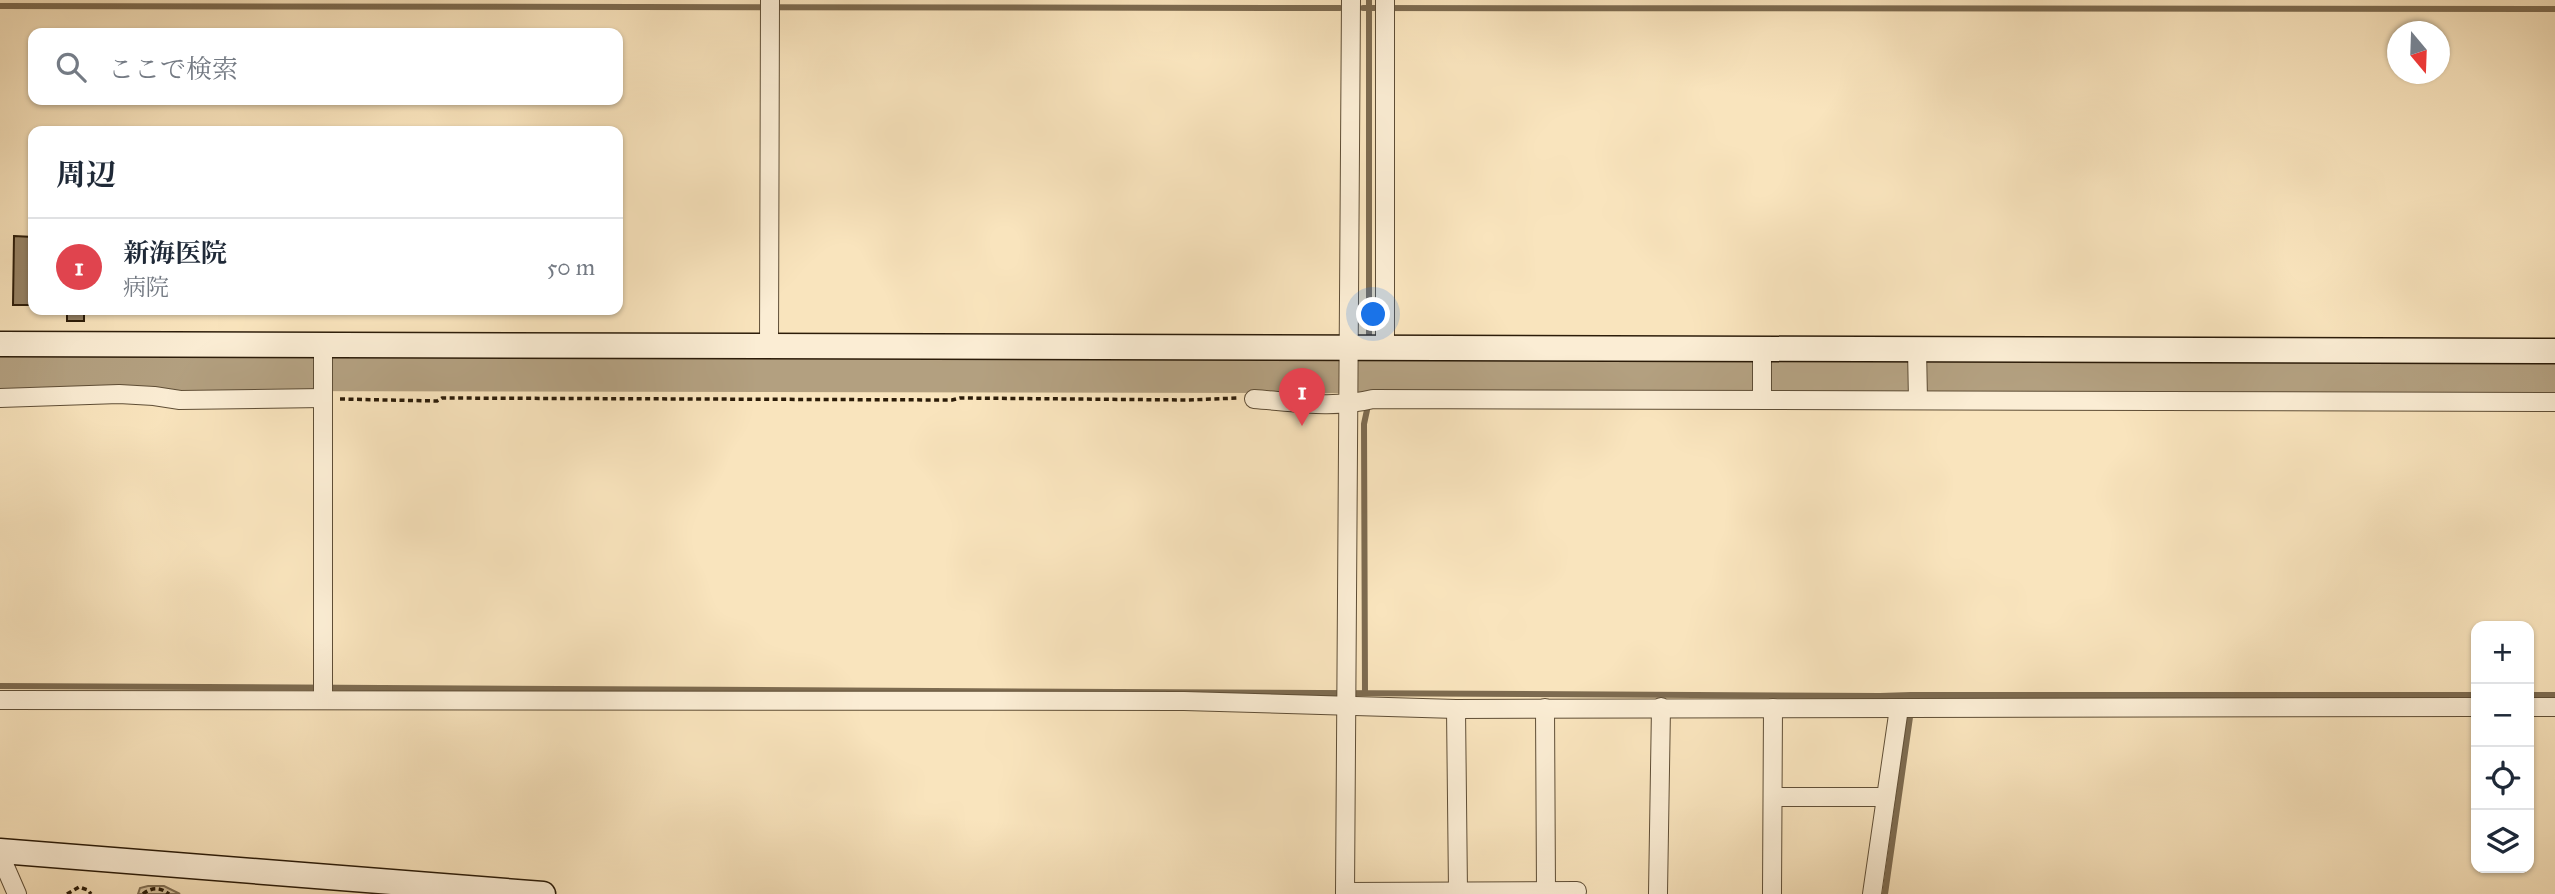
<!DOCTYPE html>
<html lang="ja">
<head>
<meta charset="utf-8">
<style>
	:root { --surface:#fff; --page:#f6f6f7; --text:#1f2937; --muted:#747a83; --line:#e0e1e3; --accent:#2563eb }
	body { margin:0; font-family:"IM FELL Great Primer","Noto Serif JP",serif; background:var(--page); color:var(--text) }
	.controls { position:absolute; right:21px; bottom:21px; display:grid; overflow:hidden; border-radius:14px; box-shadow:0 2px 5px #0004 }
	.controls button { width:63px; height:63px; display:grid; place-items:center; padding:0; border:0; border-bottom:2px solid var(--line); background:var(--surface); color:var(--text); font:35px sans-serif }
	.compass { position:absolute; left:2387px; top:21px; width:63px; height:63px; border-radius:50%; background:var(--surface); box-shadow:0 2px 5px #0004; rotate:161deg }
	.you { position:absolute; left:1374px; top:315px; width:24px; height:24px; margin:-18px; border:5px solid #fff; border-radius:50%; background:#1a73e8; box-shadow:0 0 0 10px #1a73e833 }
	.badge { display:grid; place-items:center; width:46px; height:46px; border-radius:50%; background:var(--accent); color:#fff; font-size:23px; font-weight:700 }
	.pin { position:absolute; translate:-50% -58px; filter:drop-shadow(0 2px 4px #0008) }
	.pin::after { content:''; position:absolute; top:37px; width:24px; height:21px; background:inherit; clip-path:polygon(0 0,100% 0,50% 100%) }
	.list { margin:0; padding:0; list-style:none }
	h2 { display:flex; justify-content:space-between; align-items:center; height:91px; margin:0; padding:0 28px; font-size:30px }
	h2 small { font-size:23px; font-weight:400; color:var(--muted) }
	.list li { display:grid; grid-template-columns:46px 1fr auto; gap:21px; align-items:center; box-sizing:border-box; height:98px; padding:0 28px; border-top:2px solid var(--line) }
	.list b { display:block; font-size:26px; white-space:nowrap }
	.list p { margin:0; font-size:23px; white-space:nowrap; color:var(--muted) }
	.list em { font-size:23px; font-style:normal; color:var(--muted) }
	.icon { flex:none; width:38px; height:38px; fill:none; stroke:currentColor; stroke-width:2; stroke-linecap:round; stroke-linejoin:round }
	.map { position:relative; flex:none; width:2555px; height:894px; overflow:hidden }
	.search { position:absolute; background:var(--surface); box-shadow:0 2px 5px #0004; left:28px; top:28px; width:595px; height:77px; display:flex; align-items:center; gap:18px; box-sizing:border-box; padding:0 24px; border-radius:14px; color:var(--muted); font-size:26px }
	.panel { position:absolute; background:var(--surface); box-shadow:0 2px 5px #0004; left:28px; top:126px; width:595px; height:189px; border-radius:14px }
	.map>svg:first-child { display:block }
	.green { fill:#d6c29e; stroke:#816f54; stroke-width:2 }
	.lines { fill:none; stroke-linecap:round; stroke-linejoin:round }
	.stream { stroke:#7d6b50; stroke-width:6 }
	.river { stroke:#b3a080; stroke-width:35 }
	.building { fill:#978467; stroke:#2c1c09; stroke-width:2 }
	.street-casing { stroke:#5f4e36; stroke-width:20 }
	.secondary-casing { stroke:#2c1c09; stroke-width:27 }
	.path { stroke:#2c1c09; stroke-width:3.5; stroke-dasharray:5 3.5; stroke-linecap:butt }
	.street { stroke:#fbedd4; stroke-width:18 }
	.secondary { stroke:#fbedd4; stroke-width:24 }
</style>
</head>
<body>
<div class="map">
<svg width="2555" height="894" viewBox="0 0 2555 894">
	<rect width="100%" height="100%" fill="#f9e4bd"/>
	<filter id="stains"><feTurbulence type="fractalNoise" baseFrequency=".00286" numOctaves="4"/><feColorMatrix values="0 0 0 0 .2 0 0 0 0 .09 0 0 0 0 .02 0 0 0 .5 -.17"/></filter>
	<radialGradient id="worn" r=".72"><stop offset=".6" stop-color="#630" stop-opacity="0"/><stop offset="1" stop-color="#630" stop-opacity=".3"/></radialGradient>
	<path class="green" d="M148,886H164L180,894H138L140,888Z"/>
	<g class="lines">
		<g class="stream">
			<path d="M1369,0V337"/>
			<path d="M0,6L1340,8"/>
			<path d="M1363,8L2555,9"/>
			<path d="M1372,376L1373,365"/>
			<path d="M1367,391L1368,376"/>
			<path d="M0,686L1880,696L1911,695H2476"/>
			<path d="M1365,693L1364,424L1367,410"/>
			<path d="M2529,695H2555"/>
			<path d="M1885,894L1911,710"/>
		</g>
		<path class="river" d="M0,373L2555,378"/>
	</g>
	<g class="building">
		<path d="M14,236L33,237V305H13Z"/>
		<path d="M62,310H84V321H67V314H62Z"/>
	</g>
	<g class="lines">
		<g class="street-casing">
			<g id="street">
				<path d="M769,346L770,0"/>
				<path d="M1385,347V0"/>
				<path d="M1917,349L1918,400"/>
				<path d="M0,398L119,394L154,396L180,400L323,398"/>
				<path d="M1254,399C1294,402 1333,409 1373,399L2555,402"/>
				<path d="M1762,400V348"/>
				<path d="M0,700L1184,701L1456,709L2476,707"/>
				<path d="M323,700V345"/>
				<path d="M2529,707H2555"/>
				<path d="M1545,708L1546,891"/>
				<path d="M1456,709L1458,891"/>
				<path d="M1773,797H1886"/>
				<path d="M0,855L17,894"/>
				<path d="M1345,892L1577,891"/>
				<path d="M1658,893L1661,707"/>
				<path d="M1345,894L1351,0"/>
				<path d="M1772,894L1773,708"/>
				<path d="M1872,894L1899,708"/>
			</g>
		</g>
		<g class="secondary-casing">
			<g id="secondary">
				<path d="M0,344L2555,351"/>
				<path d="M0,851L543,894"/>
			</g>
		</g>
		<g class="path">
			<path d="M340,399L437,401L442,398L952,400L960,398L1188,400L1238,398"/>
			<path d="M67,894L79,887L88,890L91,894"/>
			<path d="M143,894C152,887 160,887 169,894"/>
		</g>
		<use href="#street" class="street"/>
		<use href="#secondary" class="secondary"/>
	</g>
	<rect width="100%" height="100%" filter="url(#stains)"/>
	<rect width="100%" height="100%" fill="url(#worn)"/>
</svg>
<div class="controls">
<button>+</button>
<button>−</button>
<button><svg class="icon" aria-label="locate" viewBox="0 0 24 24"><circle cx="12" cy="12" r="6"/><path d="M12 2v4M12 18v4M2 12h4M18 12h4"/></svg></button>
<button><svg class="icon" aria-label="layers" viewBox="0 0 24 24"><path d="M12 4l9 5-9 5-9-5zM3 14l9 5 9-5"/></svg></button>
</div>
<svg class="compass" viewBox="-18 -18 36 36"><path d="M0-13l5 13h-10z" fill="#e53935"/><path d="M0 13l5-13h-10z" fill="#747a83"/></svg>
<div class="you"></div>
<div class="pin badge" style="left:1302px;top:426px;background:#e0444e">1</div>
<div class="search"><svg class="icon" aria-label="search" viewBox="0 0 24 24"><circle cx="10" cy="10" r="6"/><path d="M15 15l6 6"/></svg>ここで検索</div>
<section class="panel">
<h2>周辺<small></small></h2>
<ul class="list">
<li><span class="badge" style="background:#e0444e">1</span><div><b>新海医院</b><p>病院</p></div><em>50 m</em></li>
</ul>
</section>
</div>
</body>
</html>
